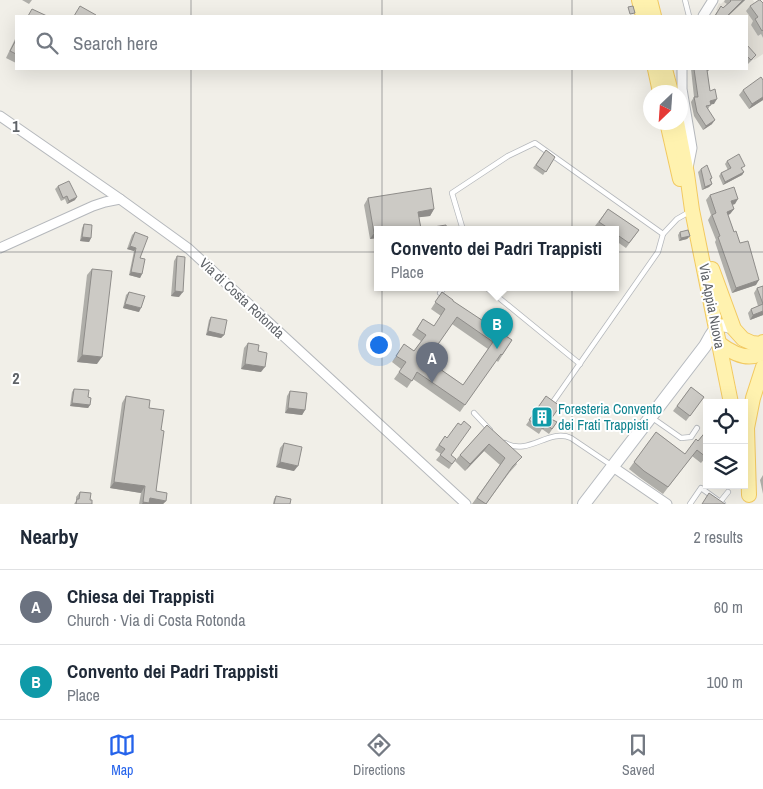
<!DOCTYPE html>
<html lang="en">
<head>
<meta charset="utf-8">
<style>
	:root { --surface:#fff; --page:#f2f2f3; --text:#1f2937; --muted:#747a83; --line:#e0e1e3; --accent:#2563eb }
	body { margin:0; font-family:"Archivo Narrow",sans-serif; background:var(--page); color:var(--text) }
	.controls { position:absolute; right:15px; bottom:15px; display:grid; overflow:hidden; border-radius:0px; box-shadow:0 5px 20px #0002 }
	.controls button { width:45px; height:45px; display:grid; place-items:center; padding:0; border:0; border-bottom:1px solid var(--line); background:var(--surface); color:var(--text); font:25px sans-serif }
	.compass { position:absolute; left:643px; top:85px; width:45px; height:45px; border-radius:50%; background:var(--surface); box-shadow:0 5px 20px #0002; rotate:205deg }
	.you { position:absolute; left:378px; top:344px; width:18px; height:18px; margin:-12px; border:4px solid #fff; border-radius:50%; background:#1a73e8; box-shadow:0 0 0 8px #1a73e833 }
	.badge { display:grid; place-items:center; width:32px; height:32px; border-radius:50%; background:var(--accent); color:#fff; font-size:16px; font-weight:700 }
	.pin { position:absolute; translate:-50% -41px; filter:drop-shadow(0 1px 2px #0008) }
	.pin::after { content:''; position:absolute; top:26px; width:18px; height:15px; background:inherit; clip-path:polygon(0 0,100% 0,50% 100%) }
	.popup { position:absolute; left:374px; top:226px; width:245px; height:65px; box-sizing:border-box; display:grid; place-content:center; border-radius:0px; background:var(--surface); filter:drop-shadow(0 1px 4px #0005); font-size:16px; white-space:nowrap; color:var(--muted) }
	.popup b { font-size:19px; color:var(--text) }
	.popup::after { content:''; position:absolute; left:50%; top:100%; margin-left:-10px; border:10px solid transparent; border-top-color:var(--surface) }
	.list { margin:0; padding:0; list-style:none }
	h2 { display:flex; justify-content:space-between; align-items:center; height:65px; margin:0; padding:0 20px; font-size:21px }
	h2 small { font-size:16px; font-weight:400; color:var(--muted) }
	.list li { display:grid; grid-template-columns:32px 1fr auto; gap:15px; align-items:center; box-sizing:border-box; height:75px; padding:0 20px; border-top:1px solid var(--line) }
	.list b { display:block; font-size:19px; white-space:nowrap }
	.list p { margin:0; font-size:16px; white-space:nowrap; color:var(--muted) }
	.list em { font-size:16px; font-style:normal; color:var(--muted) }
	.icon { flex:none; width:28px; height:28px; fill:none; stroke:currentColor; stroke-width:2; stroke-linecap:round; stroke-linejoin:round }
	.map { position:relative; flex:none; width:763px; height:504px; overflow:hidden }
	.search { position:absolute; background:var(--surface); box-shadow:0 5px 20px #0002; left:15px; right:15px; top:15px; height:55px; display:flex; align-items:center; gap:12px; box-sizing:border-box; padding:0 18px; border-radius:0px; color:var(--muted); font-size:19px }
	.sheet { height:215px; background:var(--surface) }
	nav { display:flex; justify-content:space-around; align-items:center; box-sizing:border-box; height:70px; border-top:1px solid var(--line); background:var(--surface); font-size:14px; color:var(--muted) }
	nav a { display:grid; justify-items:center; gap:2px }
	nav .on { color:var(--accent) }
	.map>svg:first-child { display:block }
	.education { fill:#e1ded6 }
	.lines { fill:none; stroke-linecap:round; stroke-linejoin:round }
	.lane-casing { stroke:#b5b8bc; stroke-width:6 }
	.street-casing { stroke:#b5b8bc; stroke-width:11 }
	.secondary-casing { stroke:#b6babf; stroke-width:14 }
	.primary-casing { stroke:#f2c960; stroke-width:16 }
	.lane { stroke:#fff; stroke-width:4.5 }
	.street { stroke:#fff; stroke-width:9 }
	.secondary { stroke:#fff; stroke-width:12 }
	.primary { stroke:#fff2af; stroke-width:14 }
	.wall { fill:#afaea9; fill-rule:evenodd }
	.shaded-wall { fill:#8f8d8a }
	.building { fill:#cccac5; stroke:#8f8d8a; fill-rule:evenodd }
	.grid { fill:none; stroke:#5f6368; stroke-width:1; stroke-opacity:0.55 }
	.labels { text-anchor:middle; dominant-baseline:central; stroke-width:4; stroke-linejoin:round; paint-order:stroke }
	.street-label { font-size:14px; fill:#5f6368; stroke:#fff }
	.culture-label { font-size:14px; fill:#0d838f; stroke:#fff; text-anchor:start }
	.grid-label { font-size:16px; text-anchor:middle; font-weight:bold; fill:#5f6368; stroke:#fff; stroke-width:4; stroke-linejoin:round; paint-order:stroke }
</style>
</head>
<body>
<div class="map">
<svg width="763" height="504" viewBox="0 0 763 504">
	<rect width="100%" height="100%" fill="#f1efe8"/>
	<path class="education" d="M725,0H753L756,5L754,22L751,25L758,36L761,34L763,38V54L754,60L747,51V16H729L716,10L719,3L721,4Z"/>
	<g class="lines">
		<g class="lane-casing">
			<g id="lane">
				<path d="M685,0L689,16"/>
				<path d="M463,230L452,193L508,156L535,143L663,234"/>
				<path d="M487,288L580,364"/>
				<path d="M440,293L444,288"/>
				<path d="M553,402L658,252L663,234L677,219L691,211"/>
				<path d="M474,413L490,430"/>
				<path d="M651,417L681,438L691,437L697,428"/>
				<path d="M505,443C529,456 549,428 571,438L611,465"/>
				<path d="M720,502L728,492"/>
				<path d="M690,504L701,488L723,504"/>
			</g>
		</g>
		<g class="street-casing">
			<g id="street">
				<path d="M703,16L713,0"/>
				<path d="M682,69V89L692,148L688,168"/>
				<path d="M0,116L120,199L189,249L466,504"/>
				<path d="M0,248L93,206L105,202L120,199"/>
				<path d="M613,467L667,504"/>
			</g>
		</g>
		<g class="secondary-casing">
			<path id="secondary" d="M584,504L705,346C712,334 717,318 734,329"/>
		</g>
		<g class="primary-casing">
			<g id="primary">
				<path d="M639,0L643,16"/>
				<path d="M650,0L654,16"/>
				<path d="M655,69L660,92"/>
				<path d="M665,69L671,92"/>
				<path d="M667,122L680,179"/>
				<path d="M677,122L687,174L692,210L731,403"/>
				<path d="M712,269L734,329L743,339L752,343L761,344L763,342"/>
				<path d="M720,344C732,353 749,362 763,352"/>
				<path d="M749,495L747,428L753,398L763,367"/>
			</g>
		</g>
		<use href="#lane" class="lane"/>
		<use href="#street" class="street"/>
		<use href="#secondary" class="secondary"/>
		<use href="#primary" class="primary"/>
	</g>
	<g class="wall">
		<path d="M22,0H32L29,4Z"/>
		<path d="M725,0H745L728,16H714L721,6L723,8L727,4L724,2Z"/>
		<path d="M763,3V38L761,34L758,36L751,25L753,21L746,11L750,6Z"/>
		<path d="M16,37V63L6,58Z"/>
		<path d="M747,45L753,59L748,64L747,63Z"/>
		<path d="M691,69H709L707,72L710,91L714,104H711L708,109L712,124L703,130L694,116L691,102L694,97Z"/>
		<path d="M763,80V100L749,109L739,95L743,90Z"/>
		<path d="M546,150L555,157L543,175L533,168Z"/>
		<path d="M727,161L743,169H742L744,172L742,175L723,185L719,176L721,173L728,170L725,164Z"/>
		<path d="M701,169L712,178L711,180L712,184L709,187L702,190L698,172Z"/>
		<path d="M58,186L75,200L67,204L65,199L61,201L55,189Z"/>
		<path d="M710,195L735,204L732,205L734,209L730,214L728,215L734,232L756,285L732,293L715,242L716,240L708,220L711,215L706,200Z"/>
		<path d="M368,198L434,209L430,216L419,217L421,229L378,230V243L377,238L370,239L364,205Z"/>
		<path d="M608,209L639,230L626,248L616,241V230H601L595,226Z"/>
		<path d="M84,224L91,238L89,242L80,241L82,228Z"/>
		<path d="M135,232L140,258L142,274L140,278L129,275L134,251L127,249L132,235Z"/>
		<path d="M680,232L690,236L687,239L679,241L678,235Z"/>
		<path d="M177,256L179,297L171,296L174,261Z"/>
		<path d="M92,269L97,364L77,362L87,275Z"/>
		<path d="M763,286V315L750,320L748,313L751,309L758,306L754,293L757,288Z"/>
		<path d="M129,292L139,312L123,308L126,295Z"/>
		<path d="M442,292L453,301L512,340L498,362L496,360L460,412L413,379L407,388L394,379L401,369L392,362L404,344L414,351L421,341L412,335L423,319L434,326L441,316L431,309ZM452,324L488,349L463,385L427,360Z"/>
		<path d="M211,317L224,335L221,338L206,335L209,320Z"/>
		<path d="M248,343L258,351L261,372L241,369L244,348Z"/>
		<path d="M691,387L704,397L686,421L673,411Z"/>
		<path d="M74,389L88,397L90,405L88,408L70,406L72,392Z"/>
		<path d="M290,391L305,410L302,415L285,413L287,396Z"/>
		<path d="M126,396L149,408L161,430L156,491L166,501L163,504H139L141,493L110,488L122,403Z"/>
		<path d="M546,396L551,419L557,422L549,434L542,429L539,434L526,425Z"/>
		<path d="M706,415L707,456L701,463L692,456L663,494L639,477L629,469L656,432L685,454L698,441L705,432L703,420Z"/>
		<path d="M487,425L517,464L509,473L486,504H472L500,465L484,451L465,471L455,461L460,455Z"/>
		<path d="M445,436L451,455L456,459L449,469L436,460L441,454L435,450Z"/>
		<path d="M284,443L294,471L276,467L280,448Z"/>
		<path d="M763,475V494L760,480Z"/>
		<path d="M80,492L90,500L92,504H74L76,501V497Z"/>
		<path d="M276,496L290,504H273L274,499Z"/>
	</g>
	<g class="shaded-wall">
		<path d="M743,0H745L728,16H727Z"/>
		<path d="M763,97V100L749,109L752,104Z"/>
		<path d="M717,99L714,104L707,105L710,101Z"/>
		<path d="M715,120L712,124L703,130L706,126Z"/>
		<path d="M744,172L742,175L723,185L725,182Z"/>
		<path d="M712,184L709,187L702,190L705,187Z"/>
		<path d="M77,197L75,200L67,204L69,201Z"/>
		<path d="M738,199L735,204L727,206L731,201Z"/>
		<path d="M434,209L430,216L413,218L418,212Z"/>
		<path d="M734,209L730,214L723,217L727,212Z"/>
		<path d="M378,232V236L377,238L370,239L374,233Z"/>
		<path d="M690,236L687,239L679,241L681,238Z"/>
		<path d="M82,237L91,238L89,242L80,241Z"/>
		<path d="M130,246L136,248L134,251L127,249Z"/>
		<path d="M131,272L142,274L140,278L129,275Z"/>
		<path d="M759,280L756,285L732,293L736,288Z"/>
		<path d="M175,291L183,292L179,297L171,296Z"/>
		<path d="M125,304L141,308L139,312L123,308Z"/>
		<path d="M763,311V315L750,320L753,315Z"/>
		<path d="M208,331L224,335L221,338L206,335Z"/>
		<path d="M82,355L102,357L97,364L77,362Z"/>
		<path d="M245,364L265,367L261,372L241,369Z"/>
		<path d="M72,403L90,405L88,408L70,406Z"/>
		<path d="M288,408L305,410L302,415L285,413Z"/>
		<path d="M489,444L484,451L465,471L470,464Z"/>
		<path d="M280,462L298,466L294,471L276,467Z"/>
		<path d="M114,482L145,486L141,493L110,488Z"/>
		<path d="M150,498L166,501L163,504H142L143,502Z"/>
	</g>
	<g class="building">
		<path d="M730,0H743L727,16H715L721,6L723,8L731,1Z"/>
		<path d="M759,0H760L763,3V30L762,31L755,19L758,17L750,6Z"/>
		<path d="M80,6L96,15L95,16H74Z"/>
		<path d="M633,6L635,13L630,14L628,7Z"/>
		<path d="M32,9L47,16H28Z"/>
		<path d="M16,40V54L10,51Z"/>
		<path d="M747,45L756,55L751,60L747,56Z"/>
		<path d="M694,69H709V70H707L710,91L715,89L717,99L710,101L711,105L706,106L715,120L706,126L697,112L694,97H698Z"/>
		<path d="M761,77L763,80V97L752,104L743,90Z"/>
		<path d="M546,150L555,157L546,172L536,165Z"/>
		<path d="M739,154L745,166L741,168L744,172L725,182L721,173L731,168L727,161Z"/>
		<path d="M707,165L712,178L710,179L712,184L705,187L701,169Z"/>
		<path d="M69,181L77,197L69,201L67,196L63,198L58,186Z"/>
		<path d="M734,187L738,199L731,201L734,209L727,212L734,232L736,231L740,243L748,241L759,280L736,288L718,237L720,236L712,215L716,213L710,195Z"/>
		<path d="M431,188L434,209L418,212L421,229L446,225L447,230H378V232L374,233L368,198Z"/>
		<path d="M608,209L639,230L629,243L616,234V230H611L599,222Z"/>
		<path d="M84,224L92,225L91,238L82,237Z"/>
		<path d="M688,230L690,236L681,238L680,232Z"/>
		<path d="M135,232L148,237L140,258L145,259L142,274L131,272L136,248L130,246Z"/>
		<path d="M177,256L185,257L183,292L175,291Z"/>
		<path d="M92,269L112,271L102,357L82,355Z"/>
		<path d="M763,286V311L753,315L751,309L763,304L757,288Z"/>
		<path d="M129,292L145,296L141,308L125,304Z"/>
		<path d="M442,292L453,300V301L512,340L502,355L501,354L465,405L417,372L412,381L399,372L406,362L396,356L404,344L414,351L426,335L417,329L423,319L434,326L445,309L435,302ZM457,317L493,342L463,385L427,360Z"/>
		<path d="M211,317L227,320L224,335L208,331Z"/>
		<path d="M248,343L259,345L258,351L267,353L265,367L245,364Z"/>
		<path d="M691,387L704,397L690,416L677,406Z"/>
		<path d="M74,389L89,390L88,397L91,398L90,405L72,403Z"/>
		<path d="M290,391L307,393L305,410L288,408Z"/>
		<path d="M126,396L150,400L149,408L164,410L161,430L164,431L156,491L167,493L166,501L150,498L149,503L143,502L145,486L114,482Z"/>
		<path d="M546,396L560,406L551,419L557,422L552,429L546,424L543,429L529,420Z"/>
		<path d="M464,421L471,427L451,455L456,459L452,464L440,455L445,449L439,445L445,436L447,438L458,423L461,425Z"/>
		<path d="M487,425L522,457L513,466L486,504L477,498L505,458L489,444L470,464L460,455Z"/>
		<path d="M707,430V455L706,457L697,450L668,487L644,471L634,462L656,432L685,454L696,439L698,441Z"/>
		<path d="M284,443L302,447L298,466L280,462Z"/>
		<path d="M80,492L91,493L90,500H92V504H76L77,499H79Z"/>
		<path d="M709,493L725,504H702Z"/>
		<path d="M276,496L291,499L290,504H274Z"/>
	</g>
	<path class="grid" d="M191,0V16M382,0V16M572,0V16M191,69V504M382,69V504M572,69V504M0,252H763"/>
	<defs>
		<g id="building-square" transform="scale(1.125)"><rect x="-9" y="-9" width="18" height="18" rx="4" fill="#0f9aa8" stroke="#fff"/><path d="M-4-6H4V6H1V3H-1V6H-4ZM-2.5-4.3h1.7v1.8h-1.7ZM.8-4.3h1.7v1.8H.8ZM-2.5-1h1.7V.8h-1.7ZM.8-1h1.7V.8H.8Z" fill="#fff"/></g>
	</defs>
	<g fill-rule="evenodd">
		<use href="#building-square" x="542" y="417"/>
	</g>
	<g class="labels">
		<g class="street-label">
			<text transform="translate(242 298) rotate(43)">Via di Costa Rotonda</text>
			<text transform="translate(712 306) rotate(79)">Via Appia Nuova</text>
		</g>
		<g class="culture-label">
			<text x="558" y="409">Foresteria Convento<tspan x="558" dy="16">dei Frati Trappisti</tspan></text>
		</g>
	</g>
	<g class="grid-label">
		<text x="16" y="132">1</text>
		<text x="16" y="384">2</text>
	</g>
</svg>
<div class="controls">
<button><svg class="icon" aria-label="locate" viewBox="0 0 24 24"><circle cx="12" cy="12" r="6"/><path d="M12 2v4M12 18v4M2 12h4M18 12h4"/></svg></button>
<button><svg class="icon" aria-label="layers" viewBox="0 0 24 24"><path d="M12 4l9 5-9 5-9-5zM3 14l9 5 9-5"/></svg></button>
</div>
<svg class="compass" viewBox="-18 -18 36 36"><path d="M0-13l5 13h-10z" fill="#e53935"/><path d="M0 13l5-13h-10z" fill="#747a83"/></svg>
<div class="you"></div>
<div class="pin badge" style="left:432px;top:383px;background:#6b7280">A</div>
<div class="pin badge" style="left:497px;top:349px;background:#0f9aa8">B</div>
<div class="popup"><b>Convento dei Padri Trappisti</b>Place</div>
<div class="search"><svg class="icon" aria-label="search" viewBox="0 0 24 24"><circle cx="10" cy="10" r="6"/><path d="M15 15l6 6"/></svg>Search here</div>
</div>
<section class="sheet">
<h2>Nearby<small>2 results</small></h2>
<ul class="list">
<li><span class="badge" style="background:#6b7280">A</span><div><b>Chiesa dei Trappisti</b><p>Church · Via di Costa Rotonda</p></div><em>60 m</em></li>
<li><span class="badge" style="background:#0f9aa8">B</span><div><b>Convento dei Padri Trappisti</b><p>Place</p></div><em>100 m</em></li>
</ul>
</section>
<nav>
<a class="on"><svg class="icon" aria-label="map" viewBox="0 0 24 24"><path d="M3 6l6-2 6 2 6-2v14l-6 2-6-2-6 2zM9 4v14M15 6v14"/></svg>Map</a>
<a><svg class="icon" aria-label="directions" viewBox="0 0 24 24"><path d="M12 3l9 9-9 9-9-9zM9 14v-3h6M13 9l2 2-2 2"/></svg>Directions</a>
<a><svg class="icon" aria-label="saved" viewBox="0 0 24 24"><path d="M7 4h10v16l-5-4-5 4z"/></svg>Saved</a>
</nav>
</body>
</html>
